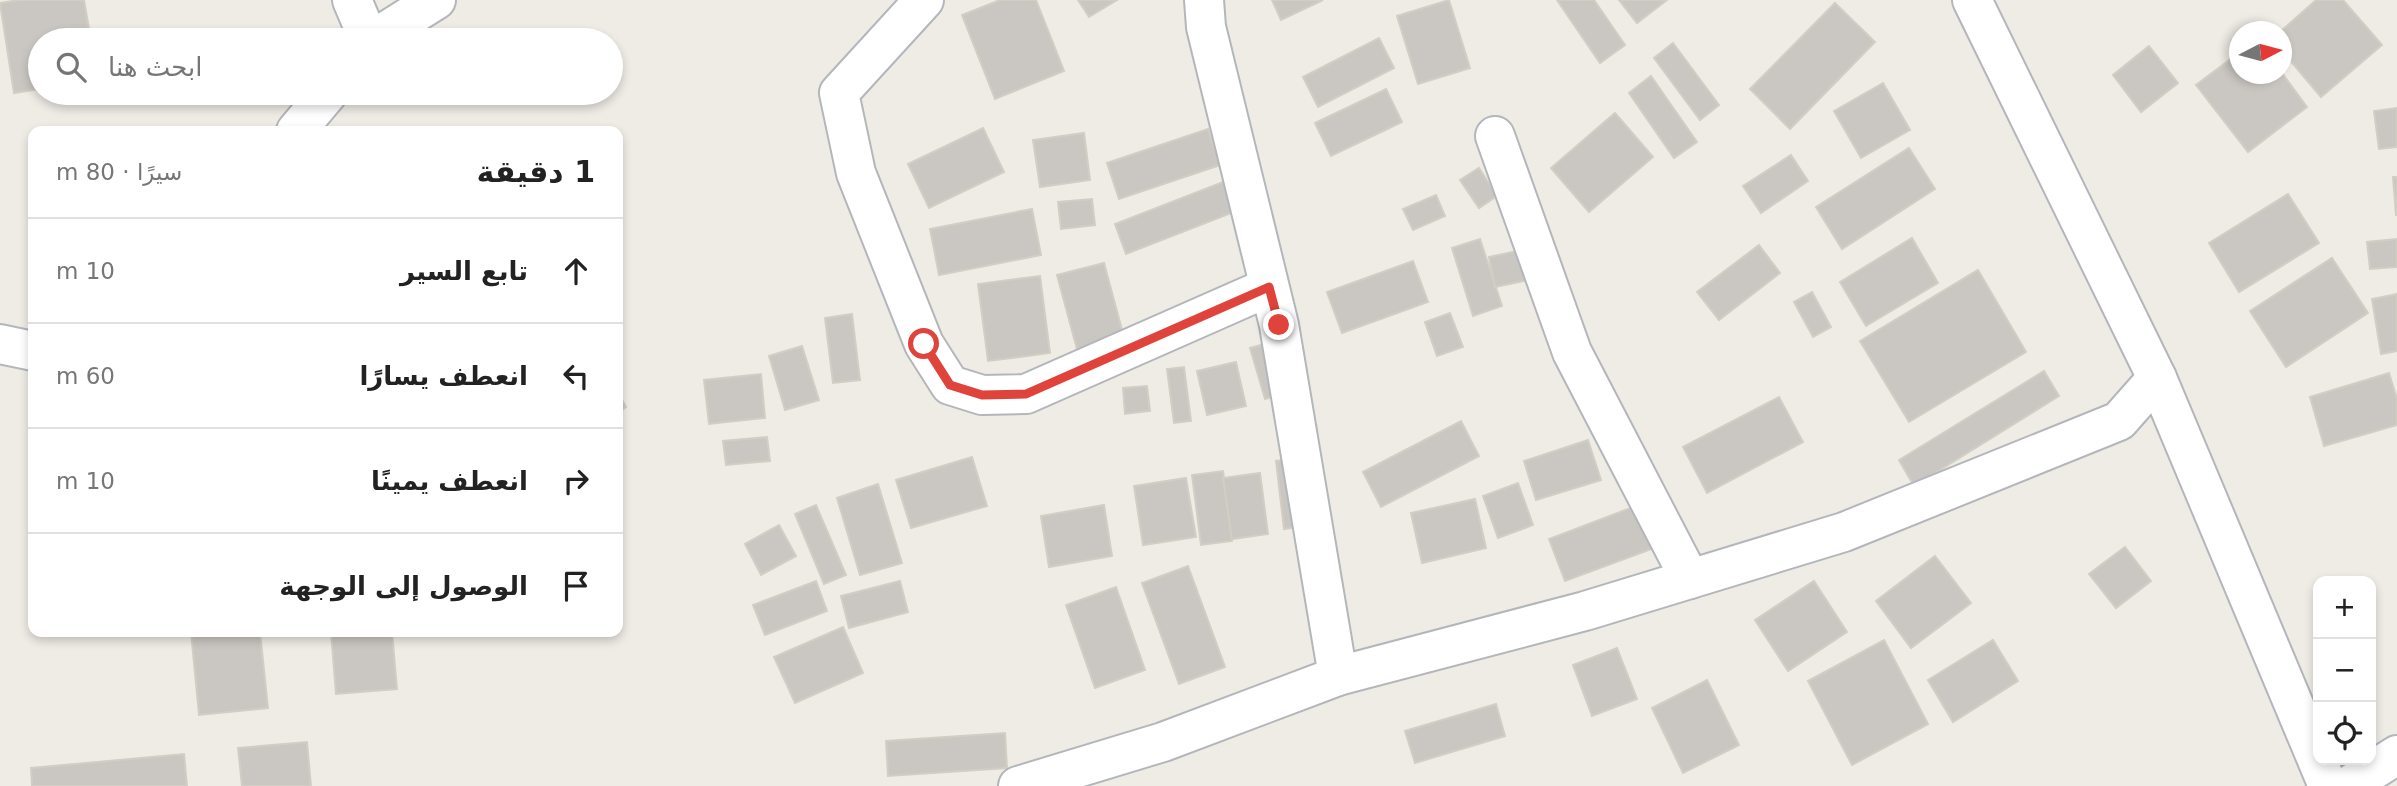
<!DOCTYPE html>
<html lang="ar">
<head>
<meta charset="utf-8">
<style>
	:root { --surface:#fff; --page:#f6f6f6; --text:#222; --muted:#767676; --line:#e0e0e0 }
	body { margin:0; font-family:"DejaVu Sans",Vazirmatn,sans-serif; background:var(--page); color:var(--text); direction:rtl }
	.controls { position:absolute; right:21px; bottom:21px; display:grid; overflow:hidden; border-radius:14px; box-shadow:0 4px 10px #0003 }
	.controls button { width:63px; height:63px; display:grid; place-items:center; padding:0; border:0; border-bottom:2px solid var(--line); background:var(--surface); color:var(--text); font:35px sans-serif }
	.compass { position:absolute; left:2229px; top:21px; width:63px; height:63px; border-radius:50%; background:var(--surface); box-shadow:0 4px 10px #0003; rotate:84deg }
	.stop { position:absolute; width:21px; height:21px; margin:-16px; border:5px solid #e0433b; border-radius:50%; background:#fff }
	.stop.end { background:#e0433b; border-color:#fff; box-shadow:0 2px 7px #0008 }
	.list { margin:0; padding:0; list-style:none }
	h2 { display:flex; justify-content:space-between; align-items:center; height:91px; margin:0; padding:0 28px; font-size:30px }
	h2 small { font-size:23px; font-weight:400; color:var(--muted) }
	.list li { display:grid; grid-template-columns:46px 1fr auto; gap:21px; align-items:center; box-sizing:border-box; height:105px; padding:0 28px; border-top:2px solid var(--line) }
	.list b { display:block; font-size:26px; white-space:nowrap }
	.list em { font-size:23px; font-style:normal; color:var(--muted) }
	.icon { flex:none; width:38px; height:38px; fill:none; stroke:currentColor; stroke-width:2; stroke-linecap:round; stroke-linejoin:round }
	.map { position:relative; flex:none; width:2397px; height:786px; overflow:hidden; direction:ltr }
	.search { position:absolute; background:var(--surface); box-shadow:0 4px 10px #0003; left:28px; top:28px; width:595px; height:77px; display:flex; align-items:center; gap:18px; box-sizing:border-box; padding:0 24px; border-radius:38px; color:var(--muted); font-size:26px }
	.panel { position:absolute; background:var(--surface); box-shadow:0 4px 10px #0003; left:28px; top:126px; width:595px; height:511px; border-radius:14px; direction:rtl }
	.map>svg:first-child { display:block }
	.building { fill:#cac7c2; stroke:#d3cec4; stroke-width:2 }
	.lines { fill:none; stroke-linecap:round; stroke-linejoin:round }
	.minor-casing { stroke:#b3b6ba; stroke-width:42 }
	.minor { stroke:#fff; stroke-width:38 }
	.route { stroke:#e0433b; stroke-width:9 }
</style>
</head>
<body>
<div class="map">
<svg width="2397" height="786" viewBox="0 0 2397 786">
	<rect width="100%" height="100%" fill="#efece6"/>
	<g class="building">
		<path d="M19,0H84L91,40H40V89L14,93L0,3Z"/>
		<path d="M1000,0H1036L1064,71L995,99L962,15Z"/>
		<path d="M1078,0H1117L1089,17Z"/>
		<path d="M1272,0H1323L1281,20Z"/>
		<path d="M1449,0L1470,68L1418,84L1397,16Z"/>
		<path d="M1557,0H1594L1625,45L1600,63Z"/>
		<path d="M1619,0H1667L1637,23Z"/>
		<path d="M2316,0H2343L2382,45L2321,97L2282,51V32H2280Z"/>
		<path d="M1835,3L1875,42L1790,129L1750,89Z"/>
		<path d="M1379,38L1394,68L1318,107L1303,77Z"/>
		<path d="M1673,43L1719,105L1700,120L1654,58Z"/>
		<path d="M2149,46L2178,83L2141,112L2113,75Z"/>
		<path d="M2240,52V74L2282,73L2307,107L2248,152L2196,85Z"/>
		<path d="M1651,76L1697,142L1674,158L1629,93Z"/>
		<path d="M1883,83L1910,130L1861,158L1834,111Z"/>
		<path d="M1386,89L1402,122L1331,156L1315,123Z"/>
		<path d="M2397,108V147L2379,149L2374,111Z"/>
		<path d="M1615,113L1653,157L1589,212L1551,168Z"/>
		<path d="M983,128L1004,172L929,208L908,164Z"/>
		<path d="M1208,129L1220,165L1119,199L1107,163Z"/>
		<path d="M1084,133L1090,180L1040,187L1033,140Z"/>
		<path d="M1909,148L1935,189L1842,249L1816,207Z"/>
		<path d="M1791,155L1808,181L1761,213L1743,186Z"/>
		<path d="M1479,168L1497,196L1479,208L1460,180Z"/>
		<path d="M1246,173L1257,203L1126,254L1115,224Z"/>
		<path d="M2393,177H2397V215H2396Z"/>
		<path d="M2288,194L2319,243L2239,292L2209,243Z"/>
		<path d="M1436,195L1445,216L1413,230L1403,209Z"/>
		<path d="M1092,199L1095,225L1061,229L1058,202Z"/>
		<path d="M1032,209L1041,255L939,275L930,229Z"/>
		<path d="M1912,238L1938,283L1866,326L1840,282Z"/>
		<path d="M1480,239L1502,306L1473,316L1452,248Z"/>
		<path d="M2397,239V267L2370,269L2367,242Z"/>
		<path d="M1759,245L1780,273L1719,320L1697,292Z"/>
		<path d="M1522,250L1528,280L1495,287L1489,257Z"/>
		<path d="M2332,258L2368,313L2286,367L2250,311Z"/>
		<path d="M1413,261L1428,302L1342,333L1327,292Z"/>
		<path d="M1104,263L1125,341L1078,353L1057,275Z"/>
		<path d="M1978,270L2026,352L1909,422L1860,341Z"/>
		<path d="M1040,276L1050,353L988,361L978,284Z"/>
		<path d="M1812,292L1831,327L1813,337L1794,302Z"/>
		<path d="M2397,294V351L2381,354L2372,299Z"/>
		<path d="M1450,313L1463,347L1437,356L1425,322Z"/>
		<path d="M852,314L860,380L833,383L825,318Z"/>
		<path d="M1275,341L1289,392L1265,399L1250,348Z"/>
		<path d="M802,346L819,400L785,410L769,356Z"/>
		<path d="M1236,362L1246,406L1207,415L1197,371Z"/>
		<path d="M1184,367L1191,421L1174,423L1167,369Z"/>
		<path d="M2044,371L2059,396L1914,486L1899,460Z"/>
		<path d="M2389,373L2397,399V425L2324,446L2310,397Z"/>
		<path d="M761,374L765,418L709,424L704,380Z"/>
		<path d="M1147,386L1150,411L1125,414L1123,388Z"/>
		<path d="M618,393L626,407L618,413Z"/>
		<path d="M1779,397L1803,442L1707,493L1683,447Z"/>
		<path d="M1461,421L1479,456L1381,507L1363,472Z"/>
		<path d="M767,437L770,461L726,465L723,441Z"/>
		<path d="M1588,440L1601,480L1536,500L1524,461Z"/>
		<path d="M972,457L987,506L911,528L896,480Z"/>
		<path d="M1303,458L1312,525L1284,529L1276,461Z"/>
		<path d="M1223,471L1232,541L1201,545L1192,475Z"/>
		<path d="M1260,473L1268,534L1232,539L1223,478Z"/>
		<path d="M1186,478L1196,537L1143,545L1134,486Z"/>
		<path d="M1518,483L1533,525L1498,538L1483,496Z"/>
		<path d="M878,484L902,563L860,575L837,498Z"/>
		<path d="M1475,499L1486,548L1422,563L1411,513Z"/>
		<path d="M1641,504L1657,547L1565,581L1549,539Z"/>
		<path d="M816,505L846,575L824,584L795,514Z"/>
		<path d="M1104,505L1112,556L1049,567L1041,516Z"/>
		<path d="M779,525L796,556L761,575L745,544Z"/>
		<path d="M2125,547L2151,581L2116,608L2089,574Z"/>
		<path d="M1935,556L1971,603L1911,648L1876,601Z"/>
		<path d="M1188,566L1225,667L1179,684L1142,583Z"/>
		<path d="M816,581L827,611L765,635L753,605Z"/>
		<path d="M900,581L908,612L849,628L841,596Z"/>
		<path d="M1814,581L1847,632L1788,671L1755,620Z"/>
		<path d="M1116,587L1145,670L1095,688L1066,605Z"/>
		<path d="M843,627L863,673L795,703L774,657Z"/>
		<path d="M191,632H260L268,708L199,715Z"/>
		<path d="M331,632H392L397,689L336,694Z"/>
		<path d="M1884,640L1928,724L1852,765L1808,681Z"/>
		<path d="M1993,640L2018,681L1953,722L1928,680Z"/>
		<path d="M1617,648L1637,699L1592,716L1573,665Z"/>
		<path d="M1707,680L1739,745L1683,773L1652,708Z"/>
		<path d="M1496,704L1505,736L1415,763L1405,731Z"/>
		<path d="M1005,733L1007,768L888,776L886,741Z"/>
		<path d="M307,742L311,786H242L238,748Z"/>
		<path d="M184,754L187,786H32L31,768Z"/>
	</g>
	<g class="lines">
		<g class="minor-casing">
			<g id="minor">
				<path d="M352,0L369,40"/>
				<path d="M924,0L839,93L856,173L924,344L950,385L982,395L1026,394L1269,287"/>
				<path d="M1204,0L1206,27L1279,325L1338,676"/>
				<path d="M1972,0L2157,378L2328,786"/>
				<path d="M372,40L436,0"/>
				<path d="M296,131L328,93"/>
				<path d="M1495,136L1572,352L1690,579"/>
				<path d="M0,344L33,351"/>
				<path d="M1018,786L1163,742L1338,676L1585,611L1844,532L2119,421L2157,378"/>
				<path d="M2348,786L2397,755"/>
			</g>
		</g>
		<use href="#minor" class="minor"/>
	</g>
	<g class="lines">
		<path class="route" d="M924,344L950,385L982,395L1026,394L1269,287L1279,325"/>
	</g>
</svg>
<div class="controls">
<button>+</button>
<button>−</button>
<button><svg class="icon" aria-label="locate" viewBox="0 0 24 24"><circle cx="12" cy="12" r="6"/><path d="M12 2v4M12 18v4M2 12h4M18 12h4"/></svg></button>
</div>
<svg class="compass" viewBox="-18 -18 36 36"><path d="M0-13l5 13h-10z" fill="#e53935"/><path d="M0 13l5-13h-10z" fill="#767676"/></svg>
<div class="stop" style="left:924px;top:344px"></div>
<div class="stop end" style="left:1279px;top:325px"></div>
<div class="search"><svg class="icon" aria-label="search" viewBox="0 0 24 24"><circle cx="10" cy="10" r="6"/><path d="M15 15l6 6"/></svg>ابحث هنا</div>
<section class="panel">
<h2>1 دقيقة<small>سيرًا · 80 m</small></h2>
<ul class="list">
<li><svg class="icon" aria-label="ahead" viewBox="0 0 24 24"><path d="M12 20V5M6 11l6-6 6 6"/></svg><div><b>تابع السير</b></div><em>10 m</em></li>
<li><svg class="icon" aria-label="left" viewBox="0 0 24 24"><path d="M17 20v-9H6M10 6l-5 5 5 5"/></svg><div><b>انعطف يسارًا</b></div><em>60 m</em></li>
<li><svg class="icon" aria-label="right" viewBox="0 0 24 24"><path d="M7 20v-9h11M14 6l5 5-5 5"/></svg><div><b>انعطف يمينًا</b></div><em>10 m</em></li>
<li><svg class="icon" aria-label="arrive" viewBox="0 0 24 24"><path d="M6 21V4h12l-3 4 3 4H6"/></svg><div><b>الوصول إلى الوجهة</b></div></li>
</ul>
</section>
</div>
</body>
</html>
